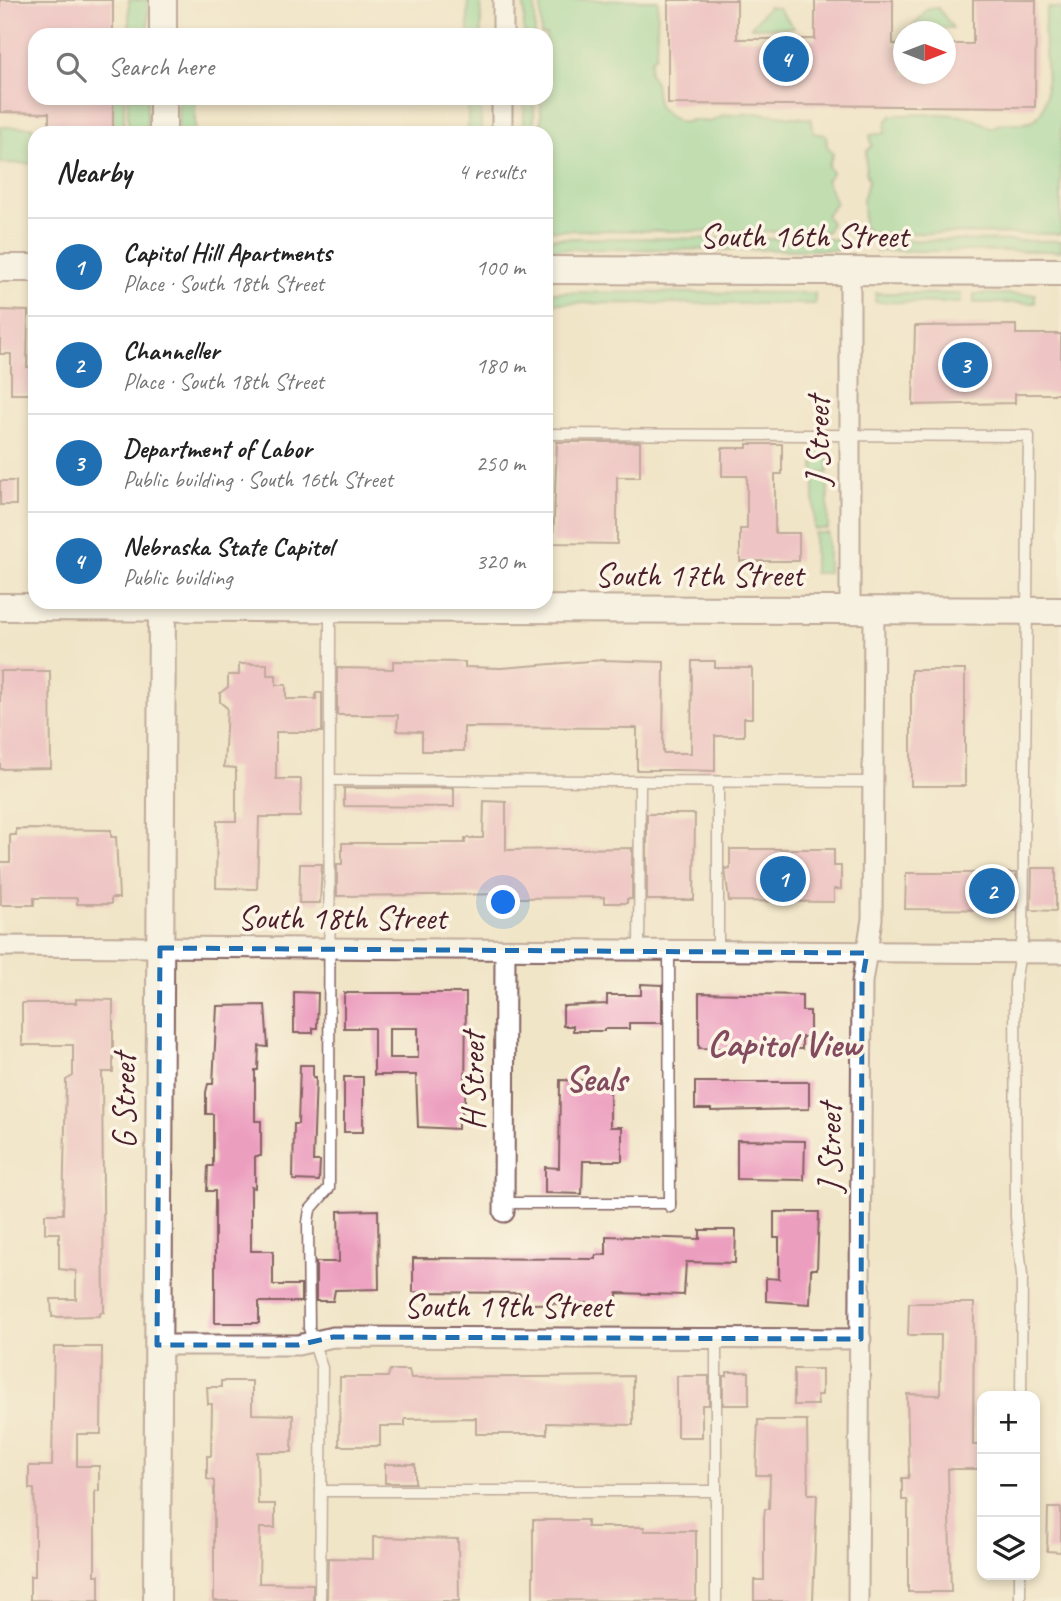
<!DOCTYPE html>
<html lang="en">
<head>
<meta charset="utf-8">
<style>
	:root { --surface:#fff; --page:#f6f6f6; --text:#222; --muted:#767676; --line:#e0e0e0; --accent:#1f6fb2 }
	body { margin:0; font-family:Caveat,sans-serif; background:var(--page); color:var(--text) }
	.controls { position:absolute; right:21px; bottom:21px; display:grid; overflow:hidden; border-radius:14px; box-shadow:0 4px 10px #0003 }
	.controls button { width:63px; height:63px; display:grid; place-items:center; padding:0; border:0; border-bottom:2px solid var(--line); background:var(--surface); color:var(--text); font:35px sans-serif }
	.compass { position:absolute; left:893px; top:21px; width:63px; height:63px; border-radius:50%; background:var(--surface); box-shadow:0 4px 10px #0003; rotate:90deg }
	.you { position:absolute; left:504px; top:903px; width:24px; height:24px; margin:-18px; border:5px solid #fff; border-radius:50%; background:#1a73e8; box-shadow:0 0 0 10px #1a73e833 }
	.badge { display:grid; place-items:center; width:46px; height:46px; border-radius:50%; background:var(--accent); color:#fff; font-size:23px; font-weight:700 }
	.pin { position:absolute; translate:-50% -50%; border:4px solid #fff; box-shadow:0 2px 7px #0006 }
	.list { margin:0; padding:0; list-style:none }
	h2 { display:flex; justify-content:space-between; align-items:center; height:91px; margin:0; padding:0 28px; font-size:30px }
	h2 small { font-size:23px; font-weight:400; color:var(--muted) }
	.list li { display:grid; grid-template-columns:46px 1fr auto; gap:21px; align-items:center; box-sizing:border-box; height:98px; padding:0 28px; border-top:2px solid var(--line) }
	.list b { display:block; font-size:26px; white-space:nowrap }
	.list p { margin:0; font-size:23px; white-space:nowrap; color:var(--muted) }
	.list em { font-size:23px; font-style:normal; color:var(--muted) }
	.icon { flex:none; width:38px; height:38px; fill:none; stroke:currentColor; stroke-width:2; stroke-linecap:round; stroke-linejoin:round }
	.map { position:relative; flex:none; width:1061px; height:1601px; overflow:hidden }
	.search { position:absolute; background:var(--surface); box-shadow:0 4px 10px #0003; left:28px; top:28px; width:525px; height:77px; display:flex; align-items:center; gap:18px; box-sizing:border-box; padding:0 24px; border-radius:21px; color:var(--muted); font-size:26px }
	.panel { position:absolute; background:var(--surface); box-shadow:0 4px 10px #0003; left:28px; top:126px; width:525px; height:483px; border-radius:21px }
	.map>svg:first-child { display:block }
	.green { fill:#89d695; stroke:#6a7a60; stroke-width:2 }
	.building { fill:#ec9ebf; fill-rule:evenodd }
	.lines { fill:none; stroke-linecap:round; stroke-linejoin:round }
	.lane-casing { stroke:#846462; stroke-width:13 }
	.street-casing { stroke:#846462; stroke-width:23 }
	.secondary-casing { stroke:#846462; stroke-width:30 }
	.lane { stroke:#fff; stroke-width:10 }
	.street { stroke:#fff; stroke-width:19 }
	.secondary { stroke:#fff; stroke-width:26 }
	.marked { fill:none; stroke:#1f6fb2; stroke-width:5; stroke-dasharray:14 9; stroke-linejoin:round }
	.labels { text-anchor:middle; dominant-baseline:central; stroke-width:7; stroke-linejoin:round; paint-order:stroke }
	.street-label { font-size:33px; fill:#4a1f2b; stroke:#fcf5e5 }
	.neighbourhood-label { font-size:35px; font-weight:bold; fill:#834b5f; stroke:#fcf5e5 }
	.quarter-label { font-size:37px; font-weight:bold; fill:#834b5f; stroke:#fcf5e5 }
</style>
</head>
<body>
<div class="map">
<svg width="1061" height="1601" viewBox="0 0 1061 1601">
	<rect width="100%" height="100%" fill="#fcf5e5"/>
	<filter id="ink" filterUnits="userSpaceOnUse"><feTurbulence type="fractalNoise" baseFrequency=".0143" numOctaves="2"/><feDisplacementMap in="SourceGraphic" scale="14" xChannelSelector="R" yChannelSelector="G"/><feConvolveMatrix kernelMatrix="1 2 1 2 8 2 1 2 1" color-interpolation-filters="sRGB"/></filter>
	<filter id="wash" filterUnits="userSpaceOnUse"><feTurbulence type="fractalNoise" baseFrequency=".00686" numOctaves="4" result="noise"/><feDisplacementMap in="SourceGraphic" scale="28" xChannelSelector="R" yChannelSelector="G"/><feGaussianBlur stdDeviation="1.57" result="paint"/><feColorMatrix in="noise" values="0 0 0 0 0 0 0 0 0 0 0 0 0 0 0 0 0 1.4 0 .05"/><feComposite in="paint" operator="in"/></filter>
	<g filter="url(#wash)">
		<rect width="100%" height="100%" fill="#f1e5c8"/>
		<g class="green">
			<rect x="129" y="0" width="19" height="35"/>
			<rect x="468" y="0" width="13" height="35"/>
			<rect x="524" y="0" width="11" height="35"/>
			<path d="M541,0H658L656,55L651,60L649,73L655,82L658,107L677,121L684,123L691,120L710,122L724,115L760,113L811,119L814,133L826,135L827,146L833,154L828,166L832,173L826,180L836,203L826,215L831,223L827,232L546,230V133H541V98H546V35H541Z"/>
			<path d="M768,7L778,8L794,28L751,27Z"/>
			<path d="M928,8H938L953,28H912Z"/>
			<path d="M1048,8H1061V234L873,233L864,229L863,199L869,180L866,172V152L872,146L870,135L885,133L886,122L892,115C923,115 966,108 990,128C993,128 996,125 1000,124C1010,121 1022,126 1032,121C1061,107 1036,36 1048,8Z"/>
			<rect x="113" y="98" width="11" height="35"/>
			<rect x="128" y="98" width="19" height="35"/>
			<rect x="178" y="98" width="17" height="35"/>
			<rect x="468" y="98" width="13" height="35"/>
			<rect x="524" y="98" width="10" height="35"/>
			<path d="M0,127H33V164L0,163Z"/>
			<path d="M546,238L837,239L840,250L546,249Z"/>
			<path d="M879,240L1061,241V251H876Z"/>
			<path d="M546,292L815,293V304L546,303Z"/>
			<path d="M876,293L961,294V303L875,302Z"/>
			<rect x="974" y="294" width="61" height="9"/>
			<path d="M814,441L830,445L828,473H814Z"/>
			<rect x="814" y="478" width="14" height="51"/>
			<rect x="814" y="533" width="14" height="40"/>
		</g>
		<g id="blocks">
			<g class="building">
				<path d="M0,0H113V35H35V98H113V133H49V113L0,112Z"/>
				<path d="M668,0H737V39H815V0H893V44H904V74H946V44H973V0H1036L1035,107L668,104Z"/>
				<path d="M0,310L28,311L27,367H34L33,394H11V354H0Z"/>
				<path d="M1016,325V334H1061V394H1015V403L913,405L915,326Z"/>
				<path d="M557,442H640V477H617V544L553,543Z"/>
				<path d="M747,444H782V474H775V533H799V561H740V529H747V476H722V448H747Z"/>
				<rect x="0" y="481" width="16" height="24"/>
				<path d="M602,660L664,662L663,753H691L692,661H715V668H752V718H744V736H715V771L675,770H637V728L464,727V751H422V732L397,731L398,715H337V668L393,669V661L465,662V667L501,668Z"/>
				<path d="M239,664H267V675H276V685H286V699H316V693H322V732H276V779H301L300,817H259L257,889L216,888L217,821H236V768L224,767L227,708L220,702V693L228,687V675H239Z"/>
				<rect x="911" y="670" width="54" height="116"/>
				<path d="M0,671H50L51,768L0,769Z"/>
				<path d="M344,788H454V807L344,806Z"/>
				<path d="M484,801L506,802V850L632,848V899H627V903H604V897L517,898V894L337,896V864H342V843H465V838H483Z"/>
				<path d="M647,814H695L694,900H647Z"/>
				<path d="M16,829L111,830V837H116L119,898H111V904H77V898H34V905H1L0,862H10V835H16Z"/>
				<path d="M730,849H834V866H841V889H834V902L729,901L725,868L730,869Z"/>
				<path d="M300,864H322L320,903H299Z"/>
				<path d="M1032,868H1056V911L1031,910Z"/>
				<path d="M906,873H1016V910L905,909Z"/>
				<path d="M641,984L662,985V1023H629V1029H604V1031H573V1026H563V1006L607,1004V995H641Z"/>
				<path d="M294,992L318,993L317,1028H313V1033H294Z"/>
				<path d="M344,993H466L465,1101H462V1120H458V1129L418,1127L416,1075H374V1028H344ZM389,1028H418V1058H389Z"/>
				<path d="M699,993L802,995V1011H810V1037H802V1049L699,1048Z"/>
				<path d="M76,999L113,1000V1072H102L104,1312L100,1313V1316L52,1317L51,1299H76V1271L59,1269V1233H45V1214H63L66,1080L73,1076V1045H22V1003H76Z"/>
				<path d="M265,1005L268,1047L259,1046L258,1070H255V1121H261V1156H255V1188L251,1187V1251H273V1285H301V1302H259V1323H215V1191H207L208,1166H213V1114H206V1092L208,1084H213L217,1006Z"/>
				<path d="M300,1065H313V1077H316L313,1161H320L319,1181L293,1180L294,1124H298Z"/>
				<rect x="344" y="1077" width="19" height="55"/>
				<path d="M560,1080L610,1081V1127H622V1161H583L582,1194L545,1193V1167L559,1168Z"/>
				<path d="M695,1082H809V1109L711,1111V1109H695Z"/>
				<path d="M737,1140L805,1141L804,1180L737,1179Z"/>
				<path d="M378,1210L379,1289L335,1290L333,1301H316V1262H339L338,1211Z"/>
				<path d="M774,1212H819L817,1269H811L810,1304L766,1301V1278L779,1279V1238H774Z"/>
				<path d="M700,1230H736L735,1263L686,1262L684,1295L617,1293V1303L523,1304L520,1293L413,1292V1258L595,1259L596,1255H606V1236L700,1239Z"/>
				<path d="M909,1303H974L973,1445H982V1469H948L951,1592H908V1504L907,1500H902V1478H908L909,1474L907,1394L940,1395L941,1335H908Z"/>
				<path d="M54,1347H102L101,1434H77V1466H99V1491H95V1575H99V1601L30,1600V1576H35V1529L34,1489H29V1466H52Z"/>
				<path d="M794,1369H822V1395H817L818,1405H794Z"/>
				<path d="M390,1370H409L411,1378L633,1376V1425L547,1423V1434H476V1418L405,1419V1426H380V1446H339L340,1377H388Z"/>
				<path d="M727,1372H749V1405H723V1376H727Z"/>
				<path d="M677,1376H709V1405H702V1437H677Z"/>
				<path d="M221,1381H252V1414L293,1415L292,1452H257L258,1504H275V1528H260L259,1583L313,1584V1601H214V1481L207,1479V1456H211L212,1404H208L207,1387H221Z"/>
				<path d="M758,1420H807L808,1494H817L813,1601H754V1580H764V1518L765,1509H769L770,1475H756Z"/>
				<rect x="385" y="1464" width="30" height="19"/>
				<path d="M1048,1508H1061V1552L1047,1551Z"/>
				<path d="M533,1520H587V1527H644V1531H696V1601L533,1600Z"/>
				<path d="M373,1537L458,1539L459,1601H327L328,1558L373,1559Z"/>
			</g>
		</g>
	</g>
	<g filter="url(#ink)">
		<use href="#blocks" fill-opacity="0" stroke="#846462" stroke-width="2"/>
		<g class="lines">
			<g class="lane-casing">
				<g id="lane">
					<path d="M546,434L1029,436L1023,936L1015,983L1016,1217L1022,1276L1021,1396"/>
					<path d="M331,780L873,782"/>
					<path d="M718,782V951"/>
					<path d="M639,951L640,781"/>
					<path d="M669,951L670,1207"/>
					<path d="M504,1203H670"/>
					<path d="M716,1339V1601"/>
					<path d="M321,1491H714"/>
					<path d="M1020,1575V1601"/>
					<path d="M320,1601L322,1368L309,1328L308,1222L310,1210L329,1188L330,610"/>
				</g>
			</g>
			<g class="street-casing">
				<g id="street">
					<path d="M503,35V0"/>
					<path d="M502,133V98"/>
					<path d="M850,611V272"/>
					<path d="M0,946L1061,953"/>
					<path d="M504,1212L505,950"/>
					<path d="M157,1345H298L333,1337L861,1339"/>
					<path d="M858,1601L862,982L872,919L874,611"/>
				</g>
			</g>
			<g class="secondary-casing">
				<g id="secondary">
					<path d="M163,35V0"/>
					<path d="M163,133V98"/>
					<path d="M0,268H35"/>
					<path d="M546,270L1061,272"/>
					<path d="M0,607L1061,611"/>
					<path d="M157,1601L162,602"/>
				</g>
			</g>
			<use href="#lane" class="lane"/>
			<use href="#street" class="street"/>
			<use href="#secondary" class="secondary"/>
		</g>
	</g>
	<path d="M0 0H1061V1601H0ZM160,948L867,953L862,982L861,1339L333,1337L298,1345H157Z" fill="#f1e5c8" fill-opacity=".55" fill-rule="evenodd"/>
	<path class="marked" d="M160,948L867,953L862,982L861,1339L333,1337L298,1345H157Z"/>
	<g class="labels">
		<g class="street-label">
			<text x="804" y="236">South 16th Street</text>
			<text transform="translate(818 441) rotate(-90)">J Street</text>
			<text x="699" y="575">South 17th Street</text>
			<text x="342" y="918">South 18th Street</text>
			<text transform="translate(473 1081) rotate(-90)">H Street</text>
			<text transform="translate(124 1101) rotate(-90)">G Street</text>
			<text transform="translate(830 1148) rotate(-90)">J Street</text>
			<text x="508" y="1306">South 19th Street</text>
		</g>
		<g class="neighbourhood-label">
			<text x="596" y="1079">Seals</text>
		</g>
		<g class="quarter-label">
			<text x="784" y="1043">Capitol View</text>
		</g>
	</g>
</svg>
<div class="controls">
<button>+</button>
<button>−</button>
<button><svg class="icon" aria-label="layers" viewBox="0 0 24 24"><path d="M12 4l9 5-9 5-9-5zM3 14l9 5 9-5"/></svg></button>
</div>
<svg class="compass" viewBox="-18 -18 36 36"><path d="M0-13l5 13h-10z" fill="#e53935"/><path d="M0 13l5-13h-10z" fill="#767676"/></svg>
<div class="you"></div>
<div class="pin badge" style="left:783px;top:879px">1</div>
<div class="pin badge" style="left:992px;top:891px">2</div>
<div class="pin badge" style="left:965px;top:365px">3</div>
<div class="pin badge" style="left:786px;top:59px">4</div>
<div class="search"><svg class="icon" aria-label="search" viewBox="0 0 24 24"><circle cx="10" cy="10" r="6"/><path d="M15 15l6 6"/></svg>Search here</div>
<section class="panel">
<h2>Nearby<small>4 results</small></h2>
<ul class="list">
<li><span class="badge">1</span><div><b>Capitol Hill Apartments</b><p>Place · South 18th Street</p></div><em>100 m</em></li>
<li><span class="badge">2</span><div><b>Channeller</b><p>Place · South 18th Street</p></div><em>180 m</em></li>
<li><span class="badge">3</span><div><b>Department of Labor</b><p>Public building · South 16th Street</p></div><em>250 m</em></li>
<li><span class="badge">4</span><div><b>Nebraska State Capitol</b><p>Public building</p></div><em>320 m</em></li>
</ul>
</section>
</div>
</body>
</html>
